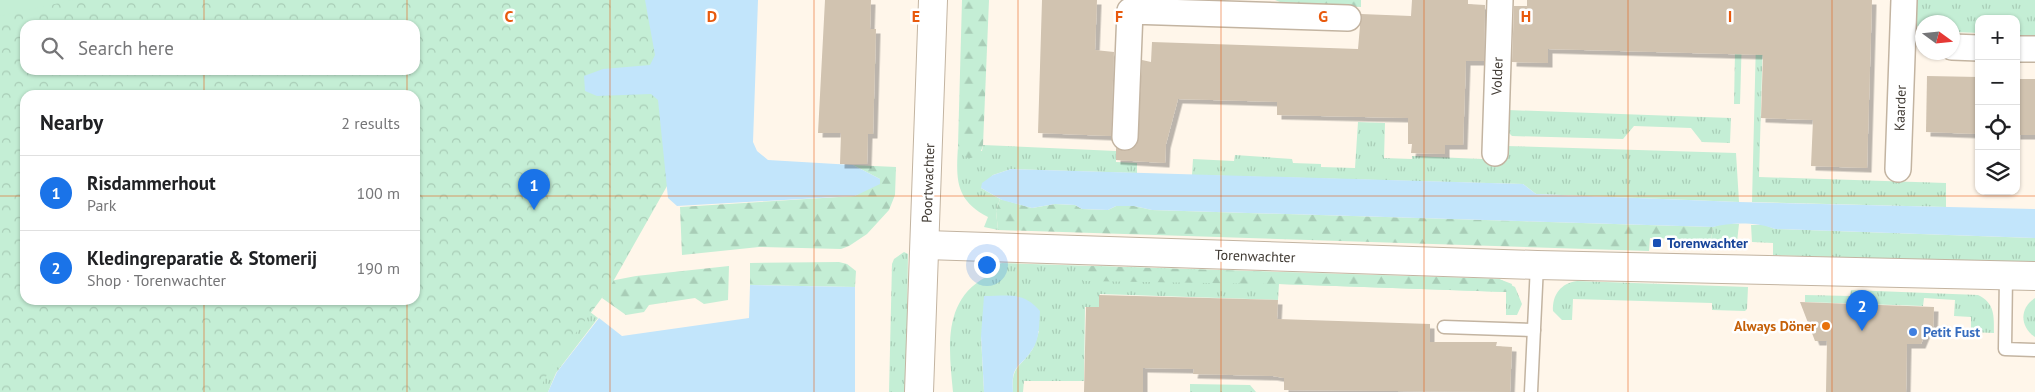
<!DOCTYPE html>
<html lang="en">
<head>
<meta charset="utf-8">
<style>
	:root { --surface:#fff; --page:#f2f2f2; --text:#202124; --muted:#757577; --line:#e0e0e0; --accent:#1a73e8 }
	body { margin:0; font-family:"PT Sans",sans-serif; background:var(--page); color:var(--text) }
	.controls { position:absolute; right:15px; top:15px; display:grid; overflow:hidden; border-radius:10px; box-shadow:0 1px 4px #0004 }
	.controls button { width:45px; height:45px; display:grid; place-items:center; padding:0; border:0; border-bottom:1px solid var(--line); background:var(--surface); color:var(--text); font:25px sans-serif }
	.compass { position:absolute; left:1915px; top:15px; width:45px; height:45px; border-radius:50%; background:var(--surface); box-shadow:0 1px 4px #0004; rotate:105deg }
	.you { position:absolute; left:986px; top:264px; width:18px; height:18px; margin:-12px; border:4px solid #fff; border-radius:50%; background:#1a73e8; box-shadow:0 0 0 8px #1a73e833 }
	.badge { display:grid; place-items:center; width:32px; height:32px; border-radius:50%; background:var(--accent); color:#fff; font-size:16px; font-weight:700 }
	.pin { position:absolute; translate:-50% -41px; filter:drop-shadow(0 1px 2px #0008) }
	.pin::after { content:''; position:absolute; top:26px; width:18px; height:15px; background:inherit; clip-path:polygon(0 0,100% 0,50% 100%) }
	.list { margin:0; padding:0; list-style:none }
	h2 { display:flex; justify-content:space-between; align-items:center; height:65px; margin:0; padding:0 20px; font-size:21px }
	h2 small { font-size:16px; font-weight:400; color:var(--muted) }
	.list li { display:grid; grid-template-columns:32px 1fr auto; gap:15px; align-items:center; box-sizing:border-box; height:75px; padding:0 20px; border-top:1px solid var(--line) }
	.list b { display:block; font-size:19px; white-space:nowrap }
	.list p { margin:0; font-size:16px; white-space:nowrap; color:var(--muted) }
	.list em { font-size:16px; font-style:normal; color:var(--muted) }
	.icon { flex:none; width:28px; height:28px; fill:none; stroke:currentColor; stroke-width:2; stroke-linecap:round; stroke-linejoin:round }
	.map { position:relative; flex:none; width:2035px; height:392px; overflow:hidden }
	.search { position:absolute; background:var(--surface); box-shadow:0 1px 4px #0004; left:20px; top:20px; width:400px; height:55px; display:flex; align-items:center; gap:12px; box-sizing:border-box; padding:0 18px; border-radius:15px; color:var(--muted); font-size:19px }
	.panel { position:absolute; background:var(--surface); box-shadow:0 1px 4px #0004; left:20px; top:90px; width:400px; height:215px; border-radius:15px }
	.map>svg:first-child { display:block }
	.grass { fill:url(#grass-tufts) }
	.forest { fill:url(#forest-firs) }
	.park { fill:url(#park-crowns); fill-rule:evenodd }
	.pitch { fill:#c4eed5 }
	.water { fill:#c2e5fb }
	.building { fill:#d1c3b0; filter:url(#shadow) }
	.lines { fill:none; stroke-linecap:round; stroke-linejoin:round }
	.service-casing { stroke:#c3b4a1; stroke-width:15 }
	.minor-casing { stroke:#c3b4a1; stroke-width:28 }
	.tertiary-casing { stroke:#c3b4a1; stroke-width:30 }
	.service { stroke:#fff; stroke-width:12 }
	.minor { stroke:#fff; stroke-width:25 }
	.tertiary { stroke:#fff; stroke-width:28 }
	.grid { fill:none; stroke:#e8590c; stroke-width:1; stroke-opacity:0.55 }
	.transit-dot { fill:#1a4fb4; stroke:#fff; stroke-width:2 }
	.food-dot { fill:#e8710a; stroke:#fff; stroke-width:2 }
	.shop-dot { fill:#3f7fe0; stroke:#fff; stroke-width:2 }
	.labels { text-anchor:middle; dominant-baseline:central; stroke-width:5; stroke-linejoin:round; paint-order:stroke }
	.street-label { font-size:14px; fill:#403a33; stroke:#fff }
	.transit-label { font-size:14px; font-weight:bold; fill:#164399; stroke:#fff; text-anchor:start }
	.food-label { font-size:14px; font-weight:bold; fill:#c56008; stroke:#fff; text-anchor:end }
	.shop-label { font-size:14px; font-weight:bold; fill:#366cbe; stroke:#fff; text-anchor:start }
	.grid-label { font-size:16px; text-anchor:middle; font-weight:bold; fill:#e8590c; stroke:#fff; stroke-width:5; stroke-linejoin:round; paint-order:stroke }
</style>
</head>
<body>
<div class="map">
<svg width="2035" height="392" viewBox="0 0 2035 392">
	<defs>
		<pattern id="grass-tufts" width="24" height="20" patternUnits="userSpaceOnUse" patternTransform="scale(1.25)"><rect width="24" height="20" fill="#c4eed5"/><path d="M3 7l-1-3M5 7V3M7 7l1-3M15 17l-1-3M17 17v-4M19 17l1-3" fill="none" stroke="#a9cdb7"/></pattern>
		<pattern id="forest-firs" width="22" height="20" patternUnits="userSpaceOnUse" patternTransform="scale(1.25)"><rect width="22" height="20" fill="#c4eed5"/><path d="M5 1l3.5 6h-7zM16 11l3.5 6h-7z" fill="#a9cdb7"/></pattern>
		<pattern id="park-crowns" width="20" height="18" patternUnits="userSpaceOnUse" patternTransform="scale(1.25)"><rect width="20" height="18" fill="#c4eed5"/><path d="M2 6a3 3 0 1 1 6 0M12 15a3 3 0 1 1 6 0" fill="none" stroke="#a9cdb7"/></pattern>
		<filter id="shadow"><feDropShadow dx="4.5" dy="4.5" stdDeviation="0" flood-color="#0004"/></filter>
	</defs>
	<rect width="100%" height="100%" fill="#fff6ea"/>
	<g class="grass">
		<path d="M1736,0H1743L1740,104H1734Z"/>
		<path d="M1757,0H1764L1759,177L1946,183V207L1752,202Z"/>
		<path d="M1915,0H2035V35H2016V19H1979V33L1953,32L1952,22H1922V30L1915,24Z"/>
		<path d="M1507,110L1731,118L1730,143L1702,142L1691,128L1634,126L1623,139L1512,136L1506,130Z"/>
		<path d="M1358,122L1385,123L1384,158L1412,159V156L1505,160L1506,146L1736,153L1739,202L1536,194L1523,184L1192,175L1193,159L1234,161L1235,155L1292,159L1293,163L1321,164V167L1355,168Z"/>
		<path d="M983,145L1116,151V162L1137,163V173L1011,169L993,175L981,188L1000,199L996,211L998,230L984,227L988,217C955,200 956,179 958,146L959,150L982,151Z"/>
		<path d="M1725,223L1739,224L1737,242L1732,246L1674,245V239L1711,240L1713,227Z"/>
		<path d="M1751,225H1765L1775,229L2035,238V263L1773,255V243L1752,242Z"/>
		<path d="M904,252L908,254L906,392H889L892,264L894,259Z"/>
		<path d="M1002,263L1499,279L1515,287L1522,304L1517,315H1506V292L1279,284L1278,300L1100,294L1099,307H1085L1084,381H1024L1023,392H1013C1011,366 1019,369 1032,350C1035,345 1037,337 1039,331L981,336L984,392H953C949,349 942,301 986,277L982,269Z"/>
		<path d="M1577,281L1748,287L1747,309L1745,311L1712,310V303L1573,299L1572,320H1562L1553,311C1552,295 1561,283 1577,281Z"/>
		<path d="M1851,290L1978,295C1995,303 1994,316 1994,333L1971,332V317L1954,316L1955,300L1924,298L1923,306L1805,302V295L1850,296Z"/>
		<path d="M2035,298V337C2020,327 2019,308 2035,298Z"/>
		<path d="M573,299L598,318L556,373L548,392H506Z"/>
		<path d="M1190,384L1250,385L1256,392H1190Z"/>
	</g>
	<g class="forest">
		<path d="M962,0H989L983,145C980,161 961,163 958,146Z"/>
		<path d="M1275,0H1361V7L1285,4Z"/>
		<path d="M853,165L896,167L895,195L889,210L867,234L849,246L841,249L759,247L682,255L680,207L855,196L880,179Z"/>
		<path d="M1000,199L1032,208L1055,204L1075,205L1082,209L1108,210L1116,206H1134L1152,210L1713,227L1711,240L1650,238L1649,251L998,230L996,211Z"/>
		<path d="M839,262L847,264L856,271L855,287L750,285V263Z"/>
		<path d="M729,266L728,300L704,304L695,298L649,305L644,312L626,315L602,298L610,281L636,276Z"/>
		<path d="M1090,266L1499,279L1512,284L1511,289L1506,292L1279,284L1083,281L1080,272L1084,268Z"/>
	</g>
	<path class="park" d="M0,0H673L697,133L610,287L552,365L538,392H0ZM25,25H415V70H25ZM25,95H415V300H25Z"/>
	<path class="pitch" d="M0,0H73L0,16Z"/>
	<g class="water">
		<path d="M645,0H758L753,142L757,151L768,160L853,165L880,179V184L855,196L677,206L668,198L658,100L651,94L597,96L585,91L584,76L603,69L650,65L655,55Z"/>
		<path d="M1011,169L1523,184L1536,194L1739,202L2035,209V238L1775,229C1757,222 1731,222 1713,227L1152,210L1134,206H1116L1108,210L1082,209L1075,205L1055,204L1032,208L1002,200L981,188L982,183L993,175Z"/>
		<path d="M750,285L855,287V392H548L557,372L599,318L622,336L749,318Z"/>
		<path d="M984,296C1008,296 1023,291 1040,311C1039,324 1040,339 1032,350C1019,370 1011,363 1013,392H984L981,336Z"/>
	</g>
	<g class="building">
		<path d="M825,0H871L870,29H876L873,134H868L867,164H840L841,133H818Z"/>
		<path d="M1042,0H1097L1095,50L1114,52L1111,136L1038,133Z"/>
		<path d="M1412,0H1468V4L1485,5L1484,61H1466L1463,145H1445V154L1411,153L1412,144H1408V118L1277,115V102L1178,99L1166,144L1165,163L1116,160V148L1125,151L1132,149L1137,144L1142,60L1151,62L1152,42L1358,49L1361,14L1411,16Z"/>
		<path d="M1527,0H1872L1867,168L1811,166L1813,120L1761,118L1763,55L1548,49V63L1512,62L1514,6H1527Z"/>
		<path d="M1927,76L1979,77V134L1926,132Z"/>
		<rect x="2016" y="79" width="19" height="56"/>
		<path d="M1099,295L1278,300L1277,319L1430,324V342H1497L1496,346L1512,347L1510,392L1284,390V378L1273,376L1193,374L1194,369L1143,368V392H1084L1086,307H1099Z"/>
		<path d="M1800,302L1934,307L1933,332H1926L1921,344H1907L1906,392H1826L1827,341H1815Z"/>
	</g>
	<g class="lines">
		<g class="service-casing">
			<g id="service">
				<path d="M2006,275L2005,349L2035,350"/>
				<path d="M1444,327L1534,330"/>
				<path d="M1531,392L1537,265"/>
			</g>
		</g>
		<g class="minor-casing">
			<g id="minor">
				<path d="M1952,47L1979,48"/>
				<path d="M2016,49H2035"/>
				<path d="M1125,137L1130,11L1348,18"/>
				<path d="M1495,153L1500,0"/>
				<path d="M1898,169L1904,0"/>
			</g>
		</g>
		<g class="tertiary-casing">
			<g id="tertiary">
				<path d="M926,245L1537,265L2035,276"/>
				<path d="M919,392L933,0"/>
			</g>
		</g>
		<use href="#service" class="service"/>
		<use href="#minor" class="minor"/>
		<use href="#tertiary" class="tertiary"/>
	</g>
	<path class="grid" d="M204,0V25M407,0V25M610,0V392M814,0V392M1018,0V392M1221,0V392M1424,0V392M1628,0V392M1832,0V392M204,70V95M407,70V95M0,196H25M415,196H2035M204,300V392M407,300V392"/>
	<rect class="transit-dot" x="1652" y="238" width="10" height="10" rx="2.5"/>
	<circle class="food-dot" cx="1826" cy="326" r="5"/>
	<circle class="shop-dot" cx="1913" cy="332" r="5"/>
	<g class="labels">
		<g class="street-label">
			<text transform="translate(1497 76) rotate(-88)">Volder</text>
			<text transform="translate(1900 108) rotate(-88)">Kaarder</text>
			<text transform="translate(928 183) rotate(-88)">Poortwachter</text>
			<text transform="translate(1255 256) rotate(2)">Torenwachter</text>
		</g>
		<g class="transit-label">
			<text x="1667" y="243">Torenwachter</text>
		</g>
		<g class="food-label">
			<text x="1816" y="326">Always Döner</text>
		</g>
		<g class="shop-label">
			<text x="1923" y="332">Petit Fust</text>
		</g>
	</g>
	<g class="grid-label">
		<text x="509" y="22">C</text>
		<text x="712" y="22">D</text>
		<text x="916" y="22">E</text>
		<text x="1119" y="22">F</text>
		<text x="1323" y="22">G</text>
		<text x="1526" y="22">H</text>
		<text x="1730" y="22">I</text>
	</g>
</svg>
<div class="controls">
<button>+</button>
<button>−</button>
<button><svg class="icon" aria-label="locate" viewBox="0 0 24 24"><circle cx="12" cy="12" r="6"/><path d="M12 2v4M12 18v4M2 12h4M18 12h4"/></svg></button>
<button><svg class="icon" aria-label="layers" viewBox="0 0 24 24"><path d="M12 4l9 5-9 5-9-5zM3 14l9 5 9-5"/></svg></button>
</div>
<svg class="compass" viewBox="-18 -18 36 36"><path d="M0-13l5 13h-10z" fill="#e53935"/><path d="M0 13l5-13h-10z" fill="#757577"/></svg>
<div class="you"></div>
<div class="pin badge" style="left:534px;top:210px">1</div>
<div class="pin badge" style="left:1862px;top:331px">2</div>
<div class="search"><svg class="icon" aria-label="search" viewBox="0 0 24 24"><circle cx="10" cy="10" r="6"/><path d="M15 15l6 6"/></svg>Search here</div>
<section class="panel">
<h2>Nearby<small>2 results</small></h2>
<ul class="list">
<li><span class="badge">1</span><div><b>Risdammerhout</b><p>Park</p></div><em>100 m</em></li>
<li><span class="badge">2</span><div><b>Kledingreparatie &amp; Stomerij</b><p>Shop · Torenwachter</p></div><em>190 m</em></li>
</ul>
</section>
</div>
</body>
</html>
